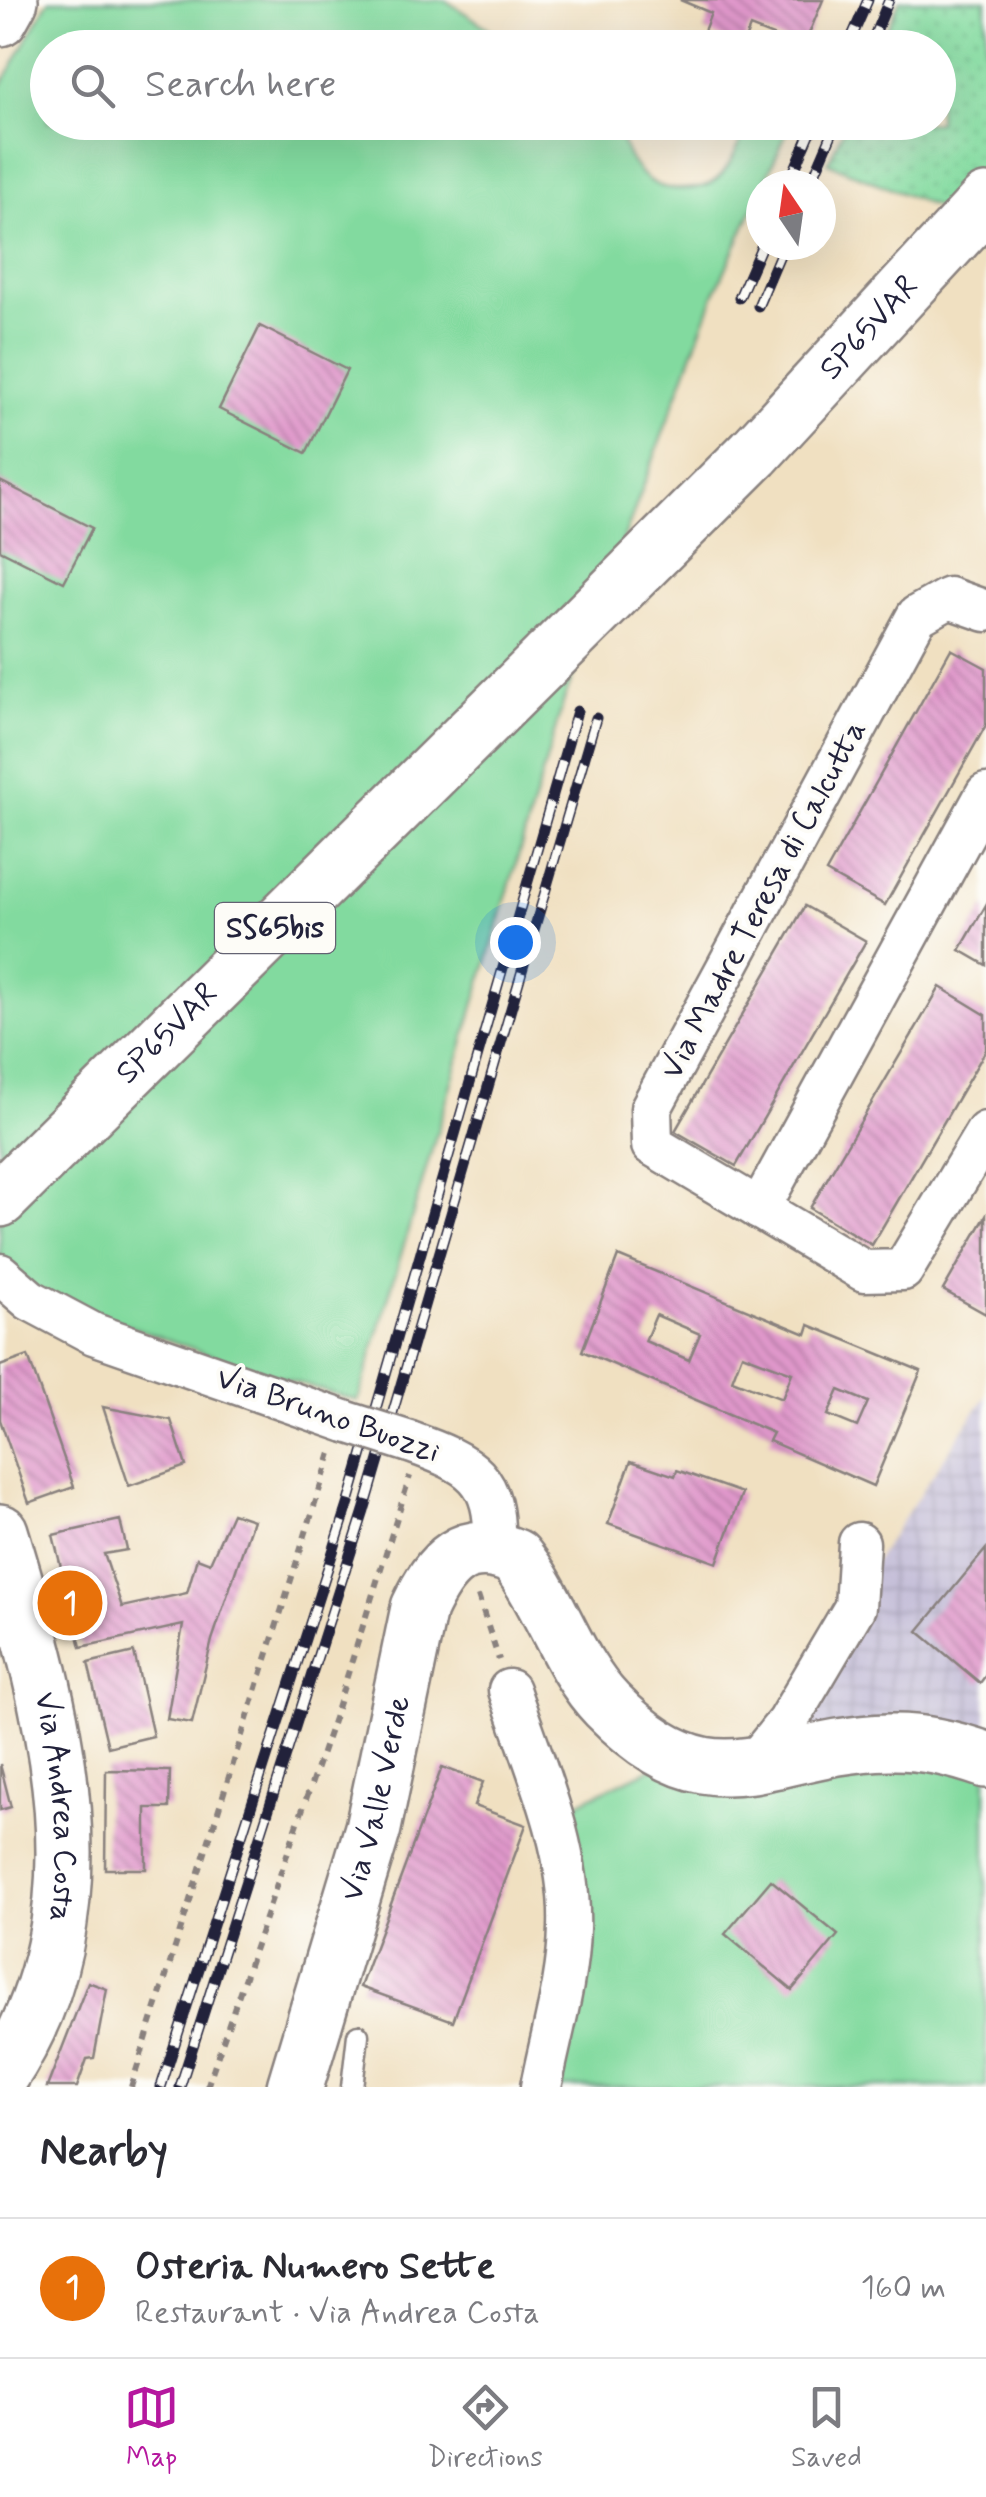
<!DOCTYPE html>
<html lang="en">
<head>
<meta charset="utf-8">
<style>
	:root { --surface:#fff; --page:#f7f7f7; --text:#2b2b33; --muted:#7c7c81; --line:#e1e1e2; --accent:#b5179e }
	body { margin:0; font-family:Mynerve,sans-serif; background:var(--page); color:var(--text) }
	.compass { position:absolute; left:746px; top:170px; width:90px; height:90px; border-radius:50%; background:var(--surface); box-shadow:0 10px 40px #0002; rotate:347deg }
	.you { position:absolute; left:515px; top:942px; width:35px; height:35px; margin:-25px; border:8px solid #fff; border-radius:50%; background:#1a73e8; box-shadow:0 0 0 15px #1a73e833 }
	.badge { display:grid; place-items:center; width:65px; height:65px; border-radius:50%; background:var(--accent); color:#fff; font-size:32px; font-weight:700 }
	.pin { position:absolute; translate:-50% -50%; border:5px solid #fff; box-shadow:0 2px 10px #0006 }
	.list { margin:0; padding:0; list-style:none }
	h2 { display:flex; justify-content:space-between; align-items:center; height:130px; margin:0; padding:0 40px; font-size:42px }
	h2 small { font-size:32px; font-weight:400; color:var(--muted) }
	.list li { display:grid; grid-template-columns:65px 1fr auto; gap:30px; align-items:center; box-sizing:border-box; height:140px; padding:0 40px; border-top:2px solid var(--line) }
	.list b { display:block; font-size:38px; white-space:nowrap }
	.list p { margin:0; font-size:32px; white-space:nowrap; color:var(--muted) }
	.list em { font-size:32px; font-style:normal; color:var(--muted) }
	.icon { flex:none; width:55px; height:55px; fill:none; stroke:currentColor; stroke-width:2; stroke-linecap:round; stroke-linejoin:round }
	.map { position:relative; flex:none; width:986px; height:2087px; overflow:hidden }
	.search { position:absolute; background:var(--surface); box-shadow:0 10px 40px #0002; left:30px; right:30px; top:30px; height:110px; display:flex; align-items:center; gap:25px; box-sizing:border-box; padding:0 35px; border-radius:55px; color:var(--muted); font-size:38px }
	.sheet { height:270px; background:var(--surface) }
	nav { display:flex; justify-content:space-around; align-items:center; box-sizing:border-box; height:140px; border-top:2px solid var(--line); background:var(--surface); font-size:28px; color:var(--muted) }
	nav a { display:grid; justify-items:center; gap:5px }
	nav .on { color:var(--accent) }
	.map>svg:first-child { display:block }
	.industrial { fill:url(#industrial-grid) }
	.grass { fill:url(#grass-dots); stroke:#527e6d; stroke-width:2.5 }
	.park { fill:#82da9f; stroke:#527e6d; stroke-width:2.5 }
	.building { fill:url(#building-back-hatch); fill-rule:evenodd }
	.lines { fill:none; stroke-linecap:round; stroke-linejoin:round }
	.lane-casing { stroke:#89817e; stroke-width:25 }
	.street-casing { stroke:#89817e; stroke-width:45 }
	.secondary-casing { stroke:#89817e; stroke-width:60 }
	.primary-casing { stroke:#89817e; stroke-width:60 }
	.path { stroke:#89817e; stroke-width:6; stroke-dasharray:8 8; stroke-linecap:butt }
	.lane { stroke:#fff; stroke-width:20 }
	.street { stroke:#fff; stroke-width:40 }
	.secondary { stroke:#fff; stroke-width:55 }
	.primary { stroke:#fff; stroke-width:55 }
	.rail-casing { stroke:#22223b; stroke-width:11 }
	.rail { stroke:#fdfcf7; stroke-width:8; stroke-dasharray:22; stroke-linecap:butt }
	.street-bridge-casing { stroke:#89817e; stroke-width:45; stroke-linecap:butt }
	.primary-bridge-casing { stroke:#89817e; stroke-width:60; stroke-linecap:butt }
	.street-bridge { stroke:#fff; stroke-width:40 }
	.primary-bridge { stroke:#fff; stroke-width:55 }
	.labels { text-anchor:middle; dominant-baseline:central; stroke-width:8; stroke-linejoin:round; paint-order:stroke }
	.shield { fill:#fdfcf7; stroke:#646373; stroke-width:2.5 }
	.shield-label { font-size:30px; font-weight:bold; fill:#22223b }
	.street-label { font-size:32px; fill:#22223b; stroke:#fdfcf7 }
</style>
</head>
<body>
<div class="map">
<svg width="986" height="2087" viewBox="0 0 986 2087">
	<defs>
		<pattern id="industrial-grid" width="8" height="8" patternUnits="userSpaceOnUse" patternTransform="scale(2.5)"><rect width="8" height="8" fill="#c6c0d9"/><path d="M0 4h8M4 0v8" fill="none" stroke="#aaa5bb"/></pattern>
		<pattern id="grass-dots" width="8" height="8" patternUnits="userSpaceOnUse" patternTransform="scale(2.5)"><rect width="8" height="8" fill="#82da9f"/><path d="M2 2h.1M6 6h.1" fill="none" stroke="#70bb8a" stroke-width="1.8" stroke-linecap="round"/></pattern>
		<pattern id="building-back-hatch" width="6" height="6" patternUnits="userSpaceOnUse" patternTransform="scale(2.5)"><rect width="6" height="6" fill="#e098cb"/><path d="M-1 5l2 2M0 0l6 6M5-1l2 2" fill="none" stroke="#b57ca6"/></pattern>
	</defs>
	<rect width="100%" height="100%" fill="#fdfcf7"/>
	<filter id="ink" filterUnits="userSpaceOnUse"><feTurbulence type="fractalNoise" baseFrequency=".01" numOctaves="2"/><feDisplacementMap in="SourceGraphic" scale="20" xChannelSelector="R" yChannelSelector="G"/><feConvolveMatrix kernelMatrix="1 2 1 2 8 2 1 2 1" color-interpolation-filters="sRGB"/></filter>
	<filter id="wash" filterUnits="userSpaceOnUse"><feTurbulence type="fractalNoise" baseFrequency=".0048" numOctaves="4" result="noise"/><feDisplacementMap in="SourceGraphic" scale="40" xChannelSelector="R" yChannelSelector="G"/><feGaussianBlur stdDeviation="2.25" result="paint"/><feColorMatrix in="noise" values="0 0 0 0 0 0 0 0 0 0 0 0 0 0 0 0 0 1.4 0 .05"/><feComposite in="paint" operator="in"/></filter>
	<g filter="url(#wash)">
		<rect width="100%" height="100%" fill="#f0e0c1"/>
		<path class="industrial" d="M986,1396V1753L765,1746L823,1638Z"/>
		<path class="grass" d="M900,0H986V228L828,163L846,123L938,122V48L879,47Z"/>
		<g class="park">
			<path d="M49,0H445L517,47L48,48V122L614,123C627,156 639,190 681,189C693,189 709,187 718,178C732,165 741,139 750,123H791L715,293L564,700L358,1401L241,1366L42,1295L0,1261V88Z"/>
			<path d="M986,1753V2087H545L558,1812L660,1764Z"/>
		</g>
		<g id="blocks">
			<g class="building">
				<path d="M680,0H823L803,48L750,27L742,47L704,31L711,13Z"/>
				<path d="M260,326L347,370L306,453L219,409Z"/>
				<path d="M0,481L92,528L64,582L0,550Z"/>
				<path d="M951,649L986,668V725L885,905L826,872Z"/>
				<path d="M986,905V965L960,950Z"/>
				<path d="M805,906L866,941L736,1166L675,1131Z"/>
				<path d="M940,987L986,1015V1050L872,1245L810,1208Z"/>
				<path d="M986,1216V1314L943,1290Z"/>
				<path d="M618,1256L806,1334L809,1325L921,1371L873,1486L769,1441L773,1433L582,1351ZM656,1315L700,1334L689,1360L645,1341ZM742,1354L792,1373L782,1399L732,1380ZM839,1390L868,1402L857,1427L828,1415Z"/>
				<path d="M28,1356L74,1487L29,1503L0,1420V1366Z"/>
				<path d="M103,1407L171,1420L186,1466L129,1486Z"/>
				<path d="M631,1461L675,1476L677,1470L742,1493L717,1563L608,1524Z"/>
				<path d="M232,1513L253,1520L212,1640L192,1723L167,1719L183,1625L81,1647L53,1535L120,1520L127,1550L104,1554L122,1607L187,1593L197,1558L210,1563Z"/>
				<path d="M986,1549V1675L980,1683L918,1631Z"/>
				<path d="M134,1652L153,1736L108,1747L88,1663Z"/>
				<path d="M0,1764L11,1807L0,1810Z"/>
				<path d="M442,1767L483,1782L474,1806L526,1825L453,2021L360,1987Z"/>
				<path d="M106,1770L170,1771L169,1808H146V1869H105Z"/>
				<path d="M771,1880L838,1935L792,1990L725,1934Z"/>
				<path d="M88,1982L107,1989L94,2058L87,2059L77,2087H47Z"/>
			</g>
		</g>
	</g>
	<g filter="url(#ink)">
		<use href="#blocks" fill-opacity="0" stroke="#89817e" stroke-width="2.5"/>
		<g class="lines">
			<g class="lane-casing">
				<path id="lane" d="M352,2087L358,2035"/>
			</g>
			<g class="street-casing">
				<g id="street">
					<path d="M986,611L949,598L917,616L651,1108L652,1145L864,1271L903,1270L986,1132"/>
					<path d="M759,1209L986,794"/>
					<path d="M0,1274L30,1300L94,1334L347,1422"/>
					<path d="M410,1442C472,1464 497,1477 494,1547"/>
					<path d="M509,1690C534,1764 572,1848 569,1928C568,1981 551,2035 541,2087"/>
					<path d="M750,1768L787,1722L855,1607L859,1543"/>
				</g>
			</g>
			<g class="secondary-casing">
				<g id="secondary">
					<path d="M0,18L10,0"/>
					<path id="s1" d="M0,1532C54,1710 112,1910 0,2077"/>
					<path id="s2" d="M295,2087L373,1828L419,1608C440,1563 464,1535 515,1557C551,1601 567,1664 607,1705C716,1816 765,1745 889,1742C922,1741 955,1749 986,1760"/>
				</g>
			</g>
			<g class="primary-casing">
				<g id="primary">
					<path id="s3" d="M754,453L986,202"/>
					<path id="s4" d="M0,1199L549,657"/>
				</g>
			</g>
			<g class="path">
				<path d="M478,1596L499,1660"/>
				<path d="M131,2087L332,1450"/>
				<path d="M207,2087L334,1718L410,1476"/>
			</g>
			<use href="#lane" class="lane"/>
			<use href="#street" class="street"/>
			<use href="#secondary" class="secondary"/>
			<use href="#primary" class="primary"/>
			<g class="rail-casing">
				<g id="rail">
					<path d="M847,48L868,0"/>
					<path d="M869,48L889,0"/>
					<path d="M788,185L815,122"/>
					<path d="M810,185L837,122"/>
					<path d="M739,298L762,245"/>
					<path d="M758,306L784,245"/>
					<path d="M161,2087L349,1502L577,711"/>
					<path d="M180,2087L364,1511L596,718"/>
				</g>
			</g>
			<use href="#rail" class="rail"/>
			<g class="street-bridge-casing">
				<path id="street-bridge" d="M347,1422L410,1442"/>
			</g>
			<g class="primary-bridge-casing">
				<path id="primary-bridge" d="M549,657L754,453"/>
			</g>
			<use href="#street-bridge" class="street-bridge"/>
			<use href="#primary-bridge" class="primary-bridge"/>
		</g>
	</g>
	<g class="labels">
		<rect class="shield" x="215" y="903" width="120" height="50" rx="8"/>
		<g class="shield-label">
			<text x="275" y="928">SS65bis</text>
		</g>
		<g class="street-label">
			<text stroke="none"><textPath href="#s3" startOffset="170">SP65VAR</textPath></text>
			<text transform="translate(764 900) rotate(-62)">Via Madre Teresa di Calcutta</text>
			<text stroke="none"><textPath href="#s4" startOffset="235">SP65VAR</textPath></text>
			<text transform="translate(328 1415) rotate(19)">Via Bruno Buozzi</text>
			<text stroke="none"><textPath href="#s2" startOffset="300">Via Valle Verde</textPath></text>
			<text stroke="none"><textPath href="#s1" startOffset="282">Via Andrea Costa</textPath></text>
		</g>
	</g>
</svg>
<svg class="compass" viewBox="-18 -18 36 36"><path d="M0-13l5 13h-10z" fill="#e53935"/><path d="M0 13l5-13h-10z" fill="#7c7c81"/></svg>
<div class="you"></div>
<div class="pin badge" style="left:70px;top:1603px;background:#e8710a">1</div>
<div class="search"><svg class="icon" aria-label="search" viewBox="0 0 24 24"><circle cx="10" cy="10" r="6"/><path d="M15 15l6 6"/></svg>Search here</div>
</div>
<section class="sheet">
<h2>Nearby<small></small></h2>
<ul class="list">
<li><span class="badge" style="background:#e8710a">1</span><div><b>Osteria Numero Sette</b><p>Restaurant · Via Andrea Costa</p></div><em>160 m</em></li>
</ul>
</section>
<nav>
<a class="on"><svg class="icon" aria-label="map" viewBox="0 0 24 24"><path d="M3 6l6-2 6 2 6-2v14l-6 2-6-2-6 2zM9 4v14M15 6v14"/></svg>Map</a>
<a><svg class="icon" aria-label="directions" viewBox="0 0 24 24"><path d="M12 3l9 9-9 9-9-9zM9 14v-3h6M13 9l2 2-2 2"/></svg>Directions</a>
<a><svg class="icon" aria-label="saved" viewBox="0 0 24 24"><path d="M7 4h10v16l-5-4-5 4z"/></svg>Saved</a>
</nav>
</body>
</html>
